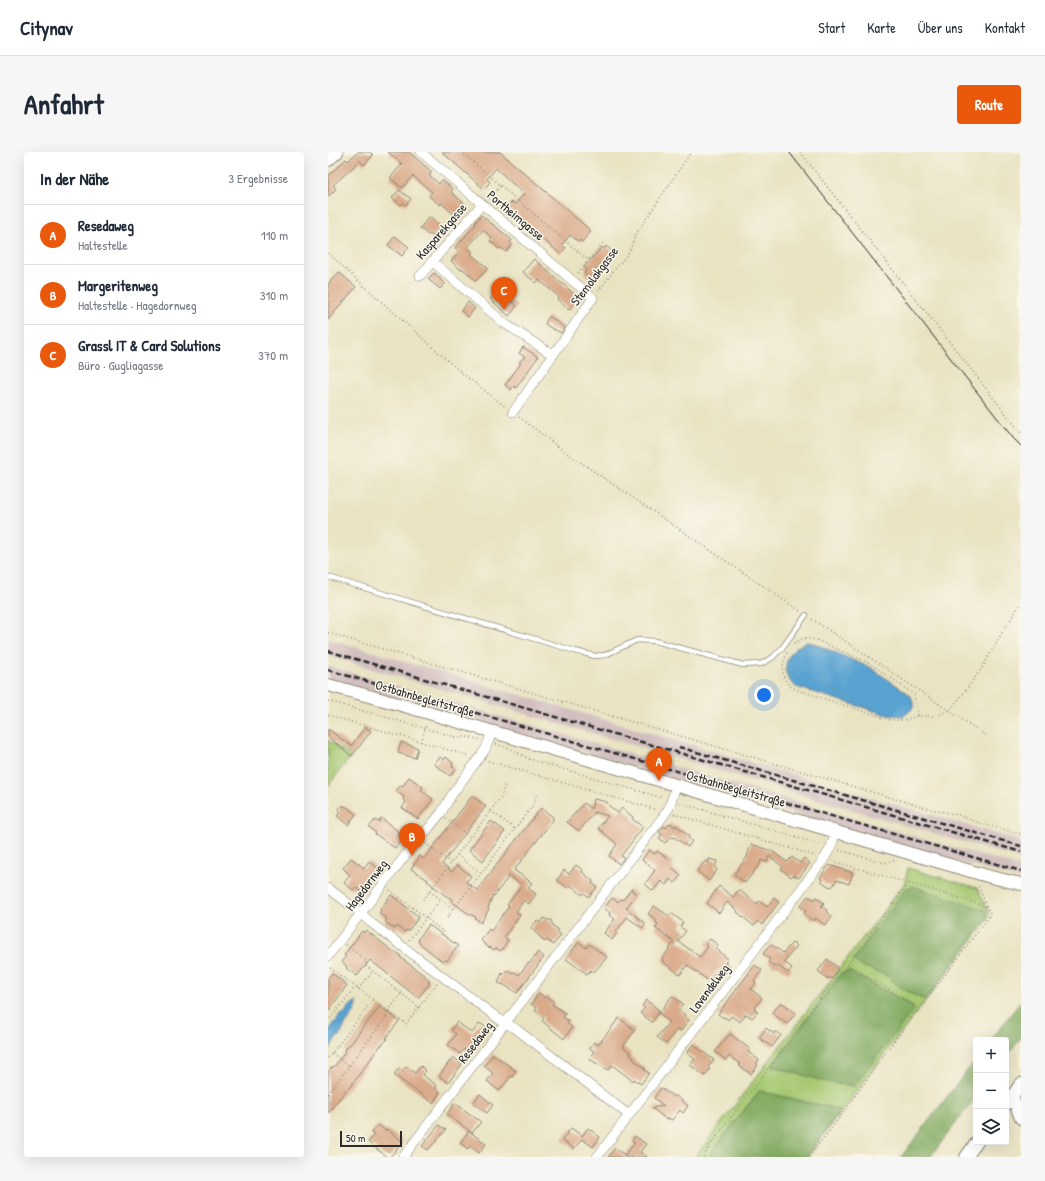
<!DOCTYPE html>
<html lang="de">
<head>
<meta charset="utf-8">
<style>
	:root { --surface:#fff; --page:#f6f6f7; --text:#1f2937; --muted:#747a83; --line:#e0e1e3; --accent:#ea580c }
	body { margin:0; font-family:"Patrick Hand",sans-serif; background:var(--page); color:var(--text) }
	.controls { position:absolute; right:12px; bottom:12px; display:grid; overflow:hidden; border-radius:4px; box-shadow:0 4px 16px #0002 }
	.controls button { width:36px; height:36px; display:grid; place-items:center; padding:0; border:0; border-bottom:1px solid var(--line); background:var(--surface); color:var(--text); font:20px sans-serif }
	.scale { position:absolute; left:12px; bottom:10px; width:62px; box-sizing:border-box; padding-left:4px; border:2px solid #2b2b2b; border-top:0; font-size:11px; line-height:14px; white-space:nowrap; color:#2b2b2b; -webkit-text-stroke:3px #fbf7ec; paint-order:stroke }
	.you { position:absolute; left:436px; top:543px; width:14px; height:14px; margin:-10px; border:3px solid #fff; border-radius:50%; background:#1a73e8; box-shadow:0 0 0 6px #1a73e833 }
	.badge { display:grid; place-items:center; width:26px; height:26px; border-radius:50%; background:var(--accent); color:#fff; font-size:13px; font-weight:700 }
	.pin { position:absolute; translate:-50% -33px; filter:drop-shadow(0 1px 2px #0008) }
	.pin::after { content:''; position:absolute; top:21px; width:14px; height:12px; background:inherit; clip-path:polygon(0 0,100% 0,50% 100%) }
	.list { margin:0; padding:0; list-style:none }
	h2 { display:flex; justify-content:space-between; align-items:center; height:52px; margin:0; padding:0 16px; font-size:17px }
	h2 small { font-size:13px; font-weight:400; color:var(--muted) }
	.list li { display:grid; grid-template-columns:26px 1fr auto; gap:12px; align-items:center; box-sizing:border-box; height:60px; padding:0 16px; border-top:1px solid var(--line) }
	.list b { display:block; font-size:15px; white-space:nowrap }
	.list p { margin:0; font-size:13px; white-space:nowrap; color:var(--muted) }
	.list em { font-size:13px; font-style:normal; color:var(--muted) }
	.icon { flex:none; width:22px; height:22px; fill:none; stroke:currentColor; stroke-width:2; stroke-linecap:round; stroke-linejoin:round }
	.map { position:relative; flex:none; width:693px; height:1005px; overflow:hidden; border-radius:4px }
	header { display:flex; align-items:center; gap:24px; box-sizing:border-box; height:56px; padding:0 20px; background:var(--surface); border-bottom:1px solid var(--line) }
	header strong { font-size:19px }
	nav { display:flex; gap:22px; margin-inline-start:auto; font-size:14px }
	.intro { display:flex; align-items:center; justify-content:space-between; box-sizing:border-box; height:96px; padding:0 24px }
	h1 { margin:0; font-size:28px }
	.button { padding:10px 18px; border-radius:4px; background:var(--accent); color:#fff; font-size:14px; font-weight:700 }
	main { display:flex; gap:24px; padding:0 24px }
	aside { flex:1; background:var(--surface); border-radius:4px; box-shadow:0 4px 16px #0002 }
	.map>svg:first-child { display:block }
	.industrial { fill:#d2bfc0 }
	.green { fill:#a5c871; stroke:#687a4e; fill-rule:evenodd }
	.forest { fill:#84ac63; stroke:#586c47 }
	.water { fill:#59a3d1; stroke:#42677e }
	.building { fill:#daab8b }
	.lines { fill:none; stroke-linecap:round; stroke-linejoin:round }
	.service-casing { stroke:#8a8776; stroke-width:6 }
	.minor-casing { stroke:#8a8776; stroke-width:10 }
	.tertiary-casing { stroke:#8a8776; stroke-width:14 }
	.path { stroke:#8a8776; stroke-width:1.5; stroke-dasharray:1 3; stroke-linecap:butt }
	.service { stroke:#fff; stroke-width:4.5 }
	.minor { stroke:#fff; stroke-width:9 }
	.tertiary { stroke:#fff; stroke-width:12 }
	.tram { stroke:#2b2b2b; stroke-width:1 }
	.rail { stroke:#2b2b2b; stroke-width:2.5; stroke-dasharray:6 3; stroke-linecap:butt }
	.labels { text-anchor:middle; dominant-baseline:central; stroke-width:3; stroke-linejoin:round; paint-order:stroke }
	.street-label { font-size:13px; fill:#2b2b2b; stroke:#fbf7ec }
</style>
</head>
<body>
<header>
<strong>Citynav</strong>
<nav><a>Start</a><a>Karte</a><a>Über uns</a><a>Kontakt</a></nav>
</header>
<div class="intro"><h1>Anfahrt</h1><a class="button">Route</a></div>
<main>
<aside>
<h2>In der Nähe<small>3 Ergebnisse</small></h2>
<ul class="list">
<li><span class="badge">A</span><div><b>Resedaweg</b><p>Haltestelle</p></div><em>110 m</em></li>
<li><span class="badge">B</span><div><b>Margeritenweg</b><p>Haltestelle · Hagedornweg</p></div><em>310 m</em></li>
<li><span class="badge">C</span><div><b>Grassl IT &amp; Card Solutions</b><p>Büro · Gugliagasse</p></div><em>370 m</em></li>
</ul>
</aside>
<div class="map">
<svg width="693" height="1005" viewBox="0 0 693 1005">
	<rect width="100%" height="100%" fill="#fbf7ec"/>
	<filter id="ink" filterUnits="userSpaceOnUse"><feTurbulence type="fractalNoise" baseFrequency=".025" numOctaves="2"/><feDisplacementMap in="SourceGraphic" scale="8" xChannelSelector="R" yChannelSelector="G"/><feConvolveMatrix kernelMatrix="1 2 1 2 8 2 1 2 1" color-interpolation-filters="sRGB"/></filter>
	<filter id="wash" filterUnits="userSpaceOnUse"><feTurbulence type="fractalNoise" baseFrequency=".012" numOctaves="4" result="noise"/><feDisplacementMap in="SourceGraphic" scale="16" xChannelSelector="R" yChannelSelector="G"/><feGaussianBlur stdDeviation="0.9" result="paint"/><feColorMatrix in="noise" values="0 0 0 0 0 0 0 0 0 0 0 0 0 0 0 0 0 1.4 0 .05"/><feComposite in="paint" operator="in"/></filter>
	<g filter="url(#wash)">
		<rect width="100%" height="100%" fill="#e9e3c2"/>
		<g class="industrial">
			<path d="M0,487L693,689V707L0,504Z"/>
			<path d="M0,514L693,715V728L78,548L0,527Z"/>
		</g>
		<g class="green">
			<path d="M0,588L23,604L0,634Z"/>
			<path d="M580,716L649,736L662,762L659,770L561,896L479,1005H478L513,958L431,939L380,1005H367L576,732ZM521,819L526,934L495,929L444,914L513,822Z"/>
		</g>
		<g class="forest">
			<path d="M585,734L659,759V766L597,848L580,840L564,829L558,823L533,814L525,808L577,737Z"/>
			<path d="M521,819L583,853L586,857L526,934L495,929L444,914L513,822Z"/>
			<path d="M693,849V885L678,906V888H663Z"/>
			<path d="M648,907V945L602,1005H573Z"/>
			<path d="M431,939L513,958L478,1005H380Z"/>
		</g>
		<g class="water">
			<path d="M478,490L485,491L543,516L577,539L583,544L585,550V556L576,564L560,563L468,535C466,533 463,531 461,528C452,513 463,496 478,490Z"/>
			<path d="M28,850L29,854L26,861L17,873L13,882L6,889L0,900V882L5,871L8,870L11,864L17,861C18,857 24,851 28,850Z"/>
		</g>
		<g id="blocks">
			<g class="building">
				<path d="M30,0H42L45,3L36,13L32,9L5,33L8,37L0,45V24L18,7L20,9Z"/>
				<path d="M60,0H81L104,20L101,23L111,32L114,28L125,37L123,40L137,52L134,56L136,57L129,65L113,51L112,53L101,44L104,40L85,24L74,36L62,26L74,12Z"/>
				<path d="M114,0H172L263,79L254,90L251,88L250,89L242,83L234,93L238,96L232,102L178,56L184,50L187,52L196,42L173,21L168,16L159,27L162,30L156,37Z"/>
				<path d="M71,38L83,47L78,53L75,51L73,53L64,46Z"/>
				<path d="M153,63L184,88L182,90L184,93L178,100L173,96L171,97L162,89L164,86L155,78L139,96L145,100L143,102L160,116L148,129L134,116L133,118L123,109L131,100L127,96L148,72L147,71Z"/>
				<path d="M101,65L113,74L104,84L102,82L100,83L92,76Z"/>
				<path d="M67,84L81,95L74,104L60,93Z"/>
				<path d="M278,94L285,100L261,126L256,121L259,117L256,115L274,95L276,97Z"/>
				<path d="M206,107L251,146L241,158L231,149L229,147L231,145L211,128L208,131L195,120Z"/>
				<path d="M11,120L28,135L0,168V132Z"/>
				<path d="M106,121L117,132L112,137L100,127Z"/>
				<path d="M173,134L182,141L179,145L189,154L181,164L162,147Z"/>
				<path d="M140,150L147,156L140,165L133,159Z"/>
				<path d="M221,164L237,176L233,181L226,177V178L217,172Z"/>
				<path d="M195,195L210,205L188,236L186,234L183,238L177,233L193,211L191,210L197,205L191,201Z"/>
				<path d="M37,575L43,579L24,604L0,585V577L23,594Z"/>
				<path d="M73,590L90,596L87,606L70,601Z"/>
				<path d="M112,605L116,608L118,605L125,611L124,615L128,617L122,624L106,612Z"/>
				<path d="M81,625L95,635L93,638L105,647L90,667L74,656L78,650L75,647L76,645L68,639L73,633L75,634Z"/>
				<path d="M144,644L158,654L114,712L124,720L129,713L143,724L138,730L149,738L213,656L225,665V668L186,718L204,731L200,736L208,742L201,752L196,748L188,760L192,763L176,785L180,788L173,799L168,796L166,798L162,795L161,796L155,791V790L153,788L161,777L163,779L181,754L179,753L194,733L181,724L166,744L165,743L160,756L161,757L153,771L147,766L148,765L141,762L123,749L124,747L118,744L99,729L100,728L83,717L92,704L95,707L103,698Z"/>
				<path d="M266,647L279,650V652L290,661L294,656L305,665L304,667L315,675L293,704L296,706L291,712L281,704L289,692L270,676L280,664L267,660L251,679L239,670L256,651L263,657Z"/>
				<path d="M13,654H17L28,662L20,673L9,664L12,660L11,656Z"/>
				<path d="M53,666L71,680L69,682L75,686L67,696L47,682L48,681L41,675L47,668L51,670Z"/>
				<path d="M163,669L177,679L155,709L141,698Z"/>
				<path d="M342,671L347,675L348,673L361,684L360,686L364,689L360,695L346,685L345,686L343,685L337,691L331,686L334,682L331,680L336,674L338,676Z"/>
				<path d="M423,692L444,699L459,710L464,705L472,711L476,706L482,711L471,726L465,723L463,725L453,717L455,715L441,704L439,710L433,708L432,712L417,731L406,722L419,705Z"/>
				<path d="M321,698L327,702L329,699L346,711L343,715L353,723L347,731L342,727L338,733L333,729L325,739L317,732L327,718L314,708Z"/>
				<path d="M23,706L36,716L41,709L56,721L54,724L48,722L40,732L41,733L35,741L27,735L25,738L16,731L22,723L15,716Z"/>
				<path d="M381,707L389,709L387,716L389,718L381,729L369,719L377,709L380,711Z"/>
				<path d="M248,713L255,718L254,720L265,729L264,731L269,735L261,745L256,741L254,743L243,733L240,736L229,728L236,718L241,722Z"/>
				<path d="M501,713L525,721L521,732L509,728L504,735L503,734L502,735L493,729L494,727L492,726Z"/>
				<path d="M391,734L405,745L411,738L429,752L431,749L439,755L446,746L451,750L434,773L430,769L426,774L409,760L410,759L399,750L391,761L379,751Z"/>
				<path d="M304,736V739L309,742L298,756L318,772L314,776L299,765L288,780L289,781L284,788L276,781L287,767L281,763L282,761L276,756L284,746L290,750L293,747L295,748Z"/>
				<path d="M63,743L91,765L80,779L78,778L77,780L69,774L67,777L57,770L59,767L51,761L53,758L52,757Z"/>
				<path d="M480,744L486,748L488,745L496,751L493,754L499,758L498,759L504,765L497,773L487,766L485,769L476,761L478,759L472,754Z"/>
				<path d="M326,754L341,764L343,761L355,770L352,775L358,779L350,789L372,805L380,795L377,793L382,787L390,793L387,796L400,807L397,811L402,815L398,821L391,816L381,829L359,813L352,823L334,809L335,808L334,807L346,790L327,776L330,772L327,770L329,768L320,762Z"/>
				<path d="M216,766L219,768H223L225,774L230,777L229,779L233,783L225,793L219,788L217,790L203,776L209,769L212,771Z"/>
				<path d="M101,773L130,794L119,809L117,808L115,810L90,790L91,788L90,787Z"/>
				<path d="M38,778L67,801L68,800L73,804L72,805L102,828L100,830L102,831L90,846L42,808L29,824L18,816L19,814L13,810L18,804L16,803L34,779L36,781Z"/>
				<path d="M251,790L258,796L261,792L279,805L266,820L263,818L259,822L238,807Z"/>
				<path d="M465,790L469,794L456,810L464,816L460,821L449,813L448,814L447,813L446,814L440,810L442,807L435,802L443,792L455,801Z"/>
				<path d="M210,800L216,805L189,841L176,833L170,831L174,821L175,823L179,818L185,822L186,820L191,823L200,811L201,812Z"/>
				<path d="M499,807L509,815L508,816L510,818L504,827L501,825L500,827L490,819Z"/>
				<path d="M427,813L434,818L426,829L428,831L423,837L434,846L426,857L430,860L424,866L418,862L412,870L403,864L400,868L397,865L396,866L390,862Z"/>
				<path d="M4,821L19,833L0,860V826Z"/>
				<path d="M211,841L217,846L219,844L226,850L224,852L238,862L235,865L241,869L239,871L244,875L236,887L214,869L216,866L207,859L209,856L203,852Z"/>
				<path d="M344,844L355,852L350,857L357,863L356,864L361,868L353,879L350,876L338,892L329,885L341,870L331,861Z"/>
				<path d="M318,848L332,859L324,870L312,861L317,856L314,854Z"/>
				<path d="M453,850L468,861L459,872L444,861Z"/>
				<path d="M52,854L71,869L58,886L59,887L54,893H53L22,935L19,938V937L0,961V920L4,915L5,916L18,899L17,898L19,895L22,892H23L38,871H39Z"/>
				<path d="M291,866L307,878L295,895L303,901L302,903L306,906L305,907L318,917L316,918L321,921L313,932L306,927L305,929L284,913L280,918L261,907L266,899L261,896L266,890L270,893Z"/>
				<path d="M129,870L144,881L152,871L161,878L142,902L136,897L132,902L120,893L128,882L123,878Z"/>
				<path d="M438,876L446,882L447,879L453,883L444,895L431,886Z"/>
				<path d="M402,882L422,897L420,900L431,908L428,912L430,913L423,922L411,914L412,912L401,904L398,908L387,900Z"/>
				<path d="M365,892L386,908L380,915L382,917L377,924L362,913L367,907L359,901Z"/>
				<path d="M165,902L188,919L184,925L183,924L171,939L159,929L165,921L156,914Z"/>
				<path d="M125,905L134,912L120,931L111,924Z"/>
				<path d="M78,914L87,921L93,914L98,919L95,923L109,934L107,936L112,940L105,951L66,923L71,916L74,919Z"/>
				<path d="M333,936L346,945L347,943L360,954L355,961L352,958L344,968L340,966L339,968L324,956L336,954L326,946Z"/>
				<path d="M152,942L165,953L159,961L145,951Z"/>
				<path d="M127,951L153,970L144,981L119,962Z"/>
				<path d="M50,973L58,979L59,977L75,990L62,1005H59L40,990L46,983L43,981Z"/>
				<path d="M111,973L118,978L100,998L94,994Z"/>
				<path d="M243,976L254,984L260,976L272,985L265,995L254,987L246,997L234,988Z"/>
				<path d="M141,979L158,992L151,1001L142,994L140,997L132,991Z"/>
				<path d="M307,984L318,992L312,1000L319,1005H280L287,996L297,1003L307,991L304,989Z"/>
			</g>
		</g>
	</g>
	<g filter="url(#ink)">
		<use href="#blocks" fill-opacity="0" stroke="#8a8776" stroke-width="1"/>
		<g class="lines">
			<g class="service-casing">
				<path id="service" d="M0,425L247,499L267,504L277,503L309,488L327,489L415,513L433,512L444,506L454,496L478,463"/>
			</g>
			<g class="minor-casing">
				<g id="minor">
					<path d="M93,0L265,146L185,260"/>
					<path d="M104,109L176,171L225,203"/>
					<path d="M92,124L154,52"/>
					<path d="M0,736L33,761L42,770L171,867L188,877L301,963"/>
					<path d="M0,804L80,700L87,691L100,677L113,661L125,641L157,598L164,580"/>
					<path d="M75,1005L334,666L341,656L348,634"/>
					<path d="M269,1005L496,707L503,695L508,680"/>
				</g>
			</g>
			<g class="tertiary-casing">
				<g id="tertiary">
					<path d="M0,8L9,0"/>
					<path d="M0,533L63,550L663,725L693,732"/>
					<path d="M684,944L693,966"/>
					<path d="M678,952L693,932"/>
					<path d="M638,1005L649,990"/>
				</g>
			</g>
			<g class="path">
				<path d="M133,0L260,108L276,90"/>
				<path d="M472,0L693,281"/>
				<path d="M161,47L173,33"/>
				<path d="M0,101L47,144L134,221L178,255"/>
				<path d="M250,121L260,108"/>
				<path d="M270,139L301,100L308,82L363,0"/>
				<path d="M191,265L236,299L472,459"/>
				<path d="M484,467L659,584"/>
				<path d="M0,481L602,657L630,663L654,672L693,682"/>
				<path d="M466,491L476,486L488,488L539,510L562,525L586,543L589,564"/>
				<path d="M459,501C453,515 452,529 467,537L562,568H576L589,564H608L621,559L635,542L654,516L678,474L693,451"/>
				<path d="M494,529L551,563"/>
				<path d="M0,549L128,585H142L153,588"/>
				<path d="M0,563L142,604"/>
				<path d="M93,590L99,571"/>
				<path d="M168,592L181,596L201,607L335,646"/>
				<path d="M160,609L329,658"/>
				<path d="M352,651L494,693"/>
				<path d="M163,659L187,677"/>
				<path d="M346,662L488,704"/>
				<path d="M118,667L142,685"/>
				<path d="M97,691L123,711"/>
				<path d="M511,698L556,711L567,708"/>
				<path d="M129,703L153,721"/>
				<path d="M504,709L635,747L649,751L659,756"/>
				<path d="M62,738L117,781L115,784"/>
				<path d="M102,739L125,757"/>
				<path d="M95,748L173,645L177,632"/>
				<path d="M119,766L206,652L209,641"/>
				<path d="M81,788L113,747"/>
				<path d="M18,793L39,809L37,813L91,855L109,831"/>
				<path d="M517,817C541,824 571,842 591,857"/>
				<path d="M30,837L45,819"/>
				<path d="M60,859L74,841"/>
				<path d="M62,860L78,872L91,855"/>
				<path d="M0,870L27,835"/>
				<path d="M4,901L21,914"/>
				<path d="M0,906L45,848"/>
				<path d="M0,942L62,860L2,816"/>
				<path d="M376,1005L380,996L433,926L510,822L517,817L580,731"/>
				<path d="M481,1005L515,961L555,904L661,765L662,760L659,756L650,732"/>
			</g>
			<use href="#service" class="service"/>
			<use href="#minor" class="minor"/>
			<use href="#tertiary" class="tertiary"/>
			<path class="tram" d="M461,0L685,286L693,294"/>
			<g class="rail">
				<path d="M0,499L693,700"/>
				<path d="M0,518L693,719"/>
				<path d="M351,595L693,694"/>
			</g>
		</g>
	</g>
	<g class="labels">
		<g class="street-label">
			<text transform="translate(188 63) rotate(40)">Portheimgasse</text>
			<text transform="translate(113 79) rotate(-49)">Kasparekgasse</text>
			<text transform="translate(266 124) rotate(-53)">Stemolakgasse</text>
			<text transform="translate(97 546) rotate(16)">Ostbahnbegleitstraße</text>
			<text transform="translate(408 636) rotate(16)">Ostbahnbegleitstraße</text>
			<text transform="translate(38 733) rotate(-53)">Hagedornweg</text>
			<text transform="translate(381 836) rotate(-53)">Lavendelweg</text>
			<text transform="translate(147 890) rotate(-53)">Resedaweg</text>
		</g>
	</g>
</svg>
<div class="controls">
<button>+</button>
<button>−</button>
<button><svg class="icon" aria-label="layers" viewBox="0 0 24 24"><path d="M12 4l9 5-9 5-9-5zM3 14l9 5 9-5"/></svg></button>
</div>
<div class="scale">50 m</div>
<div class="you"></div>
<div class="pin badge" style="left:331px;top:629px">A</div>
<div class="pin badge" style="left:84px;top:704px">B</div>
<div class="pin badge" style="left:176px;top:158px">C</div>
</div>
</main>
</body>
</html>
